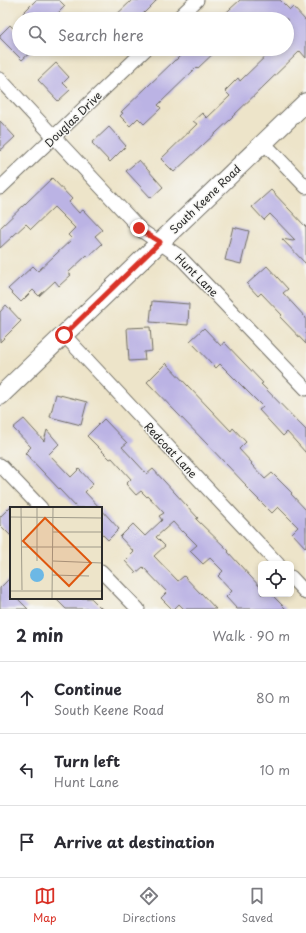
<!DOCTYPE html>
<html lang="en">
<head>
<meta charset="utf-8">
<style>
	:root { --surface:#fff; --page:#f2f2f3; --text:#2b2b33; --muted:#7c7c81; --line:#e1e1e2; --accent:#d93025 }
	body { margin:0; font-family:"Playpen Sans",sans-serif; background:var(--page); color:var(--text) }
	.controls { position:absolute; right:12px; bottom:12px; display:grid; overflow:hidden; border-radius:6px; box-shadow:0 2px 6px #0003 }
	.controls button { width:36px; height:36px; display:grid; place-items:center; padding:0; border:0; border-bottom:1px solid var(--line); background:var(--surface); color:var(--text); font:20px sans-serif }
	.stop { position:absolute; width:12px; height:12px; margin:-9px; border:3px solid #d93025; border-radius:50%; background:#fff }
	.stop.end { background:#d93025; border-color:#fff; box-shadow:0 1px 4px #0008 }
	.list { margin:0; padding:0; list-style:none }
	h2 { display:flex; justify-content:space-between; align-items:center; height:52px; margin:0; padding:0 16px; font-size:17px }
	h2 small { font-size:13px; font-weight:400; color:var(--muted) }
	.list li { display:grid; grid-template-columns:26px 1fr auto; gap:12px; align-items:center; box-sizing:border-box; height:72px; padding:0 16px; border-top:1px solid var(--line) }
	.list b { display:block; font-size:15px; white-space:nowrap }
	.list p { margin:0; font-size:13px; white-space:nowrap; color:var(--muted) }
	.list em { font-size:13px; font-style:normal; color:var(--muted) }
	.icon { flex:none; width:22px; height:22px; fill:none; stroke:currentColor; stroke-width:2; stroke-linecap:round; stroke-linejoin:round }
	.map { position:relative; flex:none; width:306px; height:609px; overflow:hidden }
	.search { position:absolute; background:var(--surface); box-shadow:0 2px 6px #0003; left:12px; right:12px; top:12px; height:44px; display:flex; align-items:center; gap:10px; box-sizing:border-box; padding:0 14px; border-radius:22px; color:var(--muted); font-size:15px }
	.sheet { height:268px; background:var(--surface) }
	nav { display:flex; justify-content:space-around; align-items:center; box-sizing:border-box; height:56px; border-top:1px solid var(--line); background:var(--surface); font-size:11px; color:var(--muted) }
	nav a { display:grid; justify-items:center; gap:2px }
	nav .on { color:var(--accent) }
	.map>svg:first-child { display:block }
	.building { fill:#bbb3e4 }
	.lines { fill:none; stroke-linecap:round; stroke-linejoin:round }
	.minor-casing { stroke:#6f6c62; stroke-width:15 }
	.secondary-casing { stroke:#6f6c62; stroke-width:20 }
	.minor { stroke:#fff; stroke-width:13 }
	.secondary { stroke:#fff; stroke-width:18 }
	.route { stroke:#d93025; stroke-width:5 }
	.labels { text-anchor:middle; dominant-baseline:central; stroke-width:3; stroke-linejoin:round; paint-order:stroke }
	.street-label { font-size:11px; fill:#2b2b2b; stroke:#f6f6f2 }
	.inset-road { fill:none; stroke:#9f9a8a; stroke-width:1 }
	.view { fill:#df570e; fill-opacity:0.15; stroke:#df570e; stroke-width:2 }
	.inset-edge { fill:none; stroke:#2b2b2b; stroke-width:2 }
</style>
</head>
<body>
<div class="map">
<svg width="306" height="609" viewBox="0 0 306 609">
	<rect width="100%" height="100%" fill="#f6f6f2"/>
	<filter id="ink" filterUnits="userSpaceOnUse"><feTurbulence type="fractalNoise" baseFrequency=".025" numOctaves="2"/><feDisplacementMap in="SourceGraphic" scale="8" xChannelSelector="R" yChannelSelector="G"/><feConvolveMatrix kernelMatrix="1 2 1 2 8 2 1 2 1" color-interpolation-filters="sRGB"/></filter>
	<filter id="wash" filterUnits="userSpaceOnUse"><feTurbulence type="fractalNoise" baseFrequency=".012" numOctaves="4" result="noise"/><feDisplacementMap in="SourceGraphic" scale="16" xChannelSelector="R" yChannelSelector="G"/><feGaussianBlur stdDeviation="0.9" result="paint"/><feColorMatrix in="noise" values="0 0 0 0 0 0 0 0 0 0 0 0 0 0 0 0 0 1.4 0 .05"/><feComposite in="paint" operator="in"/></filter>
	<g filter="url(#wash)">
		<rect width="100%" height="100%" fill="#ede4c9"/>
		<g id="blocks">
			<g class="building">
				<path d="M36,0H59L65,6L52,19H28L23,13Z"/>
				<path d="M132,0H157L138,19H112Z"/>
				<path d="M240,0H280L290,10L293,7L306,21V58L300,51L230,119H231L174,172L161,159L197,124L193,121L202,113L207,118L230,96L225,91L238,78L240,81L273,49H287V19H219Z"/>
				<path d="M10,25L19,34V49H34L22,60L0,38V35Z"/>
				<path d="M187,49H218L197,69L196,68L158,105L161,108L144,124L138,118L130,126L120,116L123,113L121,112L175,60H176Z"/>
				<path d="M56,63L69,77L63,83L70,90L58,101L38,80Z"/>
				<path d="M0,121L15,137L0,151Z"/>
				<path d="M109,127L126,146L110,162L92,143Z"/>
				<path d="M139,160L163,187L151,198L126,171Z"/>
				<path d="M52,178L72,199L69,202L79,213L83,210L102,230L95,236L102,244L88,257L87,255L68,273L71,275L59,286L55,281L39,296L33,290L21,302L8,289L33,266L38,271L72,239L68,235L75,228L54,207L31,229L26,224L0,248V228Z"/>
				<path d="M271,190L306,227V264L282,239L293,241L295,240L270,214L264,220L252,207Z"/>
				<path d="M233,227L249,231L241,264L225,260Z"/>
				<path d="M267,266L288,289L283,293L306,318V344L280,317L282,315L261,293L258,296L247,284Z"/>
				<path d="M152,301L189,304L188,325L150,322Z"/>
				<path d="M6,305L21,321L0,342V312Z"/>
				<path d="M150,327L152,351L144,352L145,360L129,361L127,328Z"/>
				<path d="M204,328L221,346L224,342L263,383L261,384L306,430V453L287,432L283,436L259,410L263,407L220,364L216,368L190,341Z"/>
				<path d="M166,363L231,431L233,428L246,442L239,449L252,463L251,464L265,479L272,473L292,493L291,494L306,510V548L292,533L298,527L278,507L272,513L245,486L246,485L206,443L147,382Z"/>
				<path d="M56,394L87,402L81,425L50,417Z"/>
				<path d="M24,419L44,441L47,430L59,444L49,454L71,477L79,469L93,484L85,492L100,508H77L25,453L31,447L13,428Z"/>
				<path d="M104,419L127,443L122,447L147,474L153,469L198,518L196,519L229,551L228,552L261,588V594H271L286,609H237L226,597L232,591L218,576L223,571L210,558L203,564L190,551L197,545L183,531L182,532L173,522L156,537L165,546L154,556L178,581L184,576L200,593H201L216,609H184L179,604L174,609H172L161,598L167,592L143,567L136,573L125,561L134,552L120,537L133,524L145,536L162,520L159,516L164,513L148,496L147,497L141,491L136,495L126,484L131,479L112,458L110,459L87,436Z"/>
				<path d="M11,506V536L0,525V517Z"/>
				<path d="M101,509L119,529L108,540L101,533Z"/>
				<path d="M11,577V598H17L28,609H0V588Z"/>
				<path d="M55,598H91L102,609H66Z"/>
			</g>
		</g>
	</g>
	<g filter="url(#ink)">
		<use href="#blocks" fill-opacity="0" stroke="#6f6c62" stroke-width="1"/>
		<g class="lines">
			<g class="minor-casing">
				<g id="minor">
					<path d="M177,19L197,0"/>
					<path d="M0,79L142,231L179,256L306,389"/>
					<path d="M264,143L306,187"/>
					<path d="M0,188L146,49"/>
					<path d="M64,335L278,564"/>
					<path d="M0,465L41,508"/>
					<path d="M101,571L138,609"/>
					<path d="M291,577L306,593"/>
				</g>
			</g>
			<g class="secondary-casing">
				<path id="secondary" d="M0,396L306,102"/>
			</g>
			<use href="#minor" class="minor"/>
			<use href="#secondary" class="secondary"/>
		</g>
	</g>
	<g class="lines" filter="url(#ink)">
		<path class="route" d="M64,335L160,242L142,231L139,228"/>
	</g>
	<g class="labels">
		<g class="street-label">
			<text transform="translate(73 119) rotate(-44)">Douglas Drive</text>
			<text transform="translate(205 199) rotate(-44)">South Keene Road</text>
			<text transform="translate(197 275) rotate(45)">Hunt Lane</text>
			<text transform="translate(171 450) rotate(47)">Redcoat Lane</text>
		</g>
	</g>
	<g transform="translate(10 507)">
		<rect width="92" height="92" fill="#ede4c9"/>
		<path d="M20 68a7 7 0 1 1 14 0a7 7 0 1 1-14 0Z" fill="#6cb8e5"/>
		<path class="inset-road" d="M11,0L12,83M0,10L92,11M43,25H92M12,40H92M27,54V0M43,54L92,56M42,68L79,69M0,84H92M42,92L43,0"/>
		<path class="view" d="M35,11L81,56L59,79L13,34Z"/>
		<rect width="92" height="92" class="inset-edge"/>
	</g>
</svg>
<div class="controls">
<button><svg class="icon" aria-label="locate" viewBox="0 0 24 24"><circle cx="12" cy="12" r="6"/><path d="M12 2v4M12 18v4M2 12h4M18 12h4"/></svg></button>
</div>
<div class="stop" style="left:64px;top:335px"></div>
<div class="stop end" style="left:139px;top:228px"></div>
<div class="search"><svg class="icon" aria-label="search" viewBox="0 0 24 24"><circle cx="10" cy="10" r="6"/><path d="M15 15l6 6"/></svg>Search here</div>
</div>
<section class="sheet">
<h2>2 min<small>Walk · 90 m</small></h2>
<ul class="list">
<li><svg class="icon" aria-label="ahead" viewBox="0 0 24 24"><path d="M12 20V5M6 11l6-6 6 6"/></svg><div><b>Continue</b><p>South Keene Road</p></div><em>80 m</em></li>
<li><svg class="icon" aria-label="left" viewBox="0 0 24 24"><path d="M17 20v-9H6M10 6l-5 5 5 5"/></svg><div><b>Turn left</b><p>Hunt Lane</p></div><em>10 m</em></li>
<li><svg class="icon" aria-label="arrive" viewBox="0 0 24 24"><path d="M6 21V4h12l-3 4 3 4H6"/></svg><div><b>Arrive at destination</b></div></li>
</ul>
</section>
<nav>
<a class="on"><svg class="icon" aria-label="map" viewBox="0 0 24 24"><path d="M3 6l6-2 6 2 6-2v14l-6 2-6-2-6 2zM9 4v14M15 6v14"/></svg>Map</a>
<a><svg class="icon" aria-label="directions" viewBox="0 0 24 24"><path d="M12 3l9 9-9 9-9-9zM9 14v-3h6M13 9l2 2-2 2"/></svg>Directions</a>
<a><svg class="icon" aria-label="saved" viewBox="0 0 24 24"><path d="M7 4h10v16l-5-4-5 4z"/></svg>Saved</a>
</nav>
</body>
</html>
